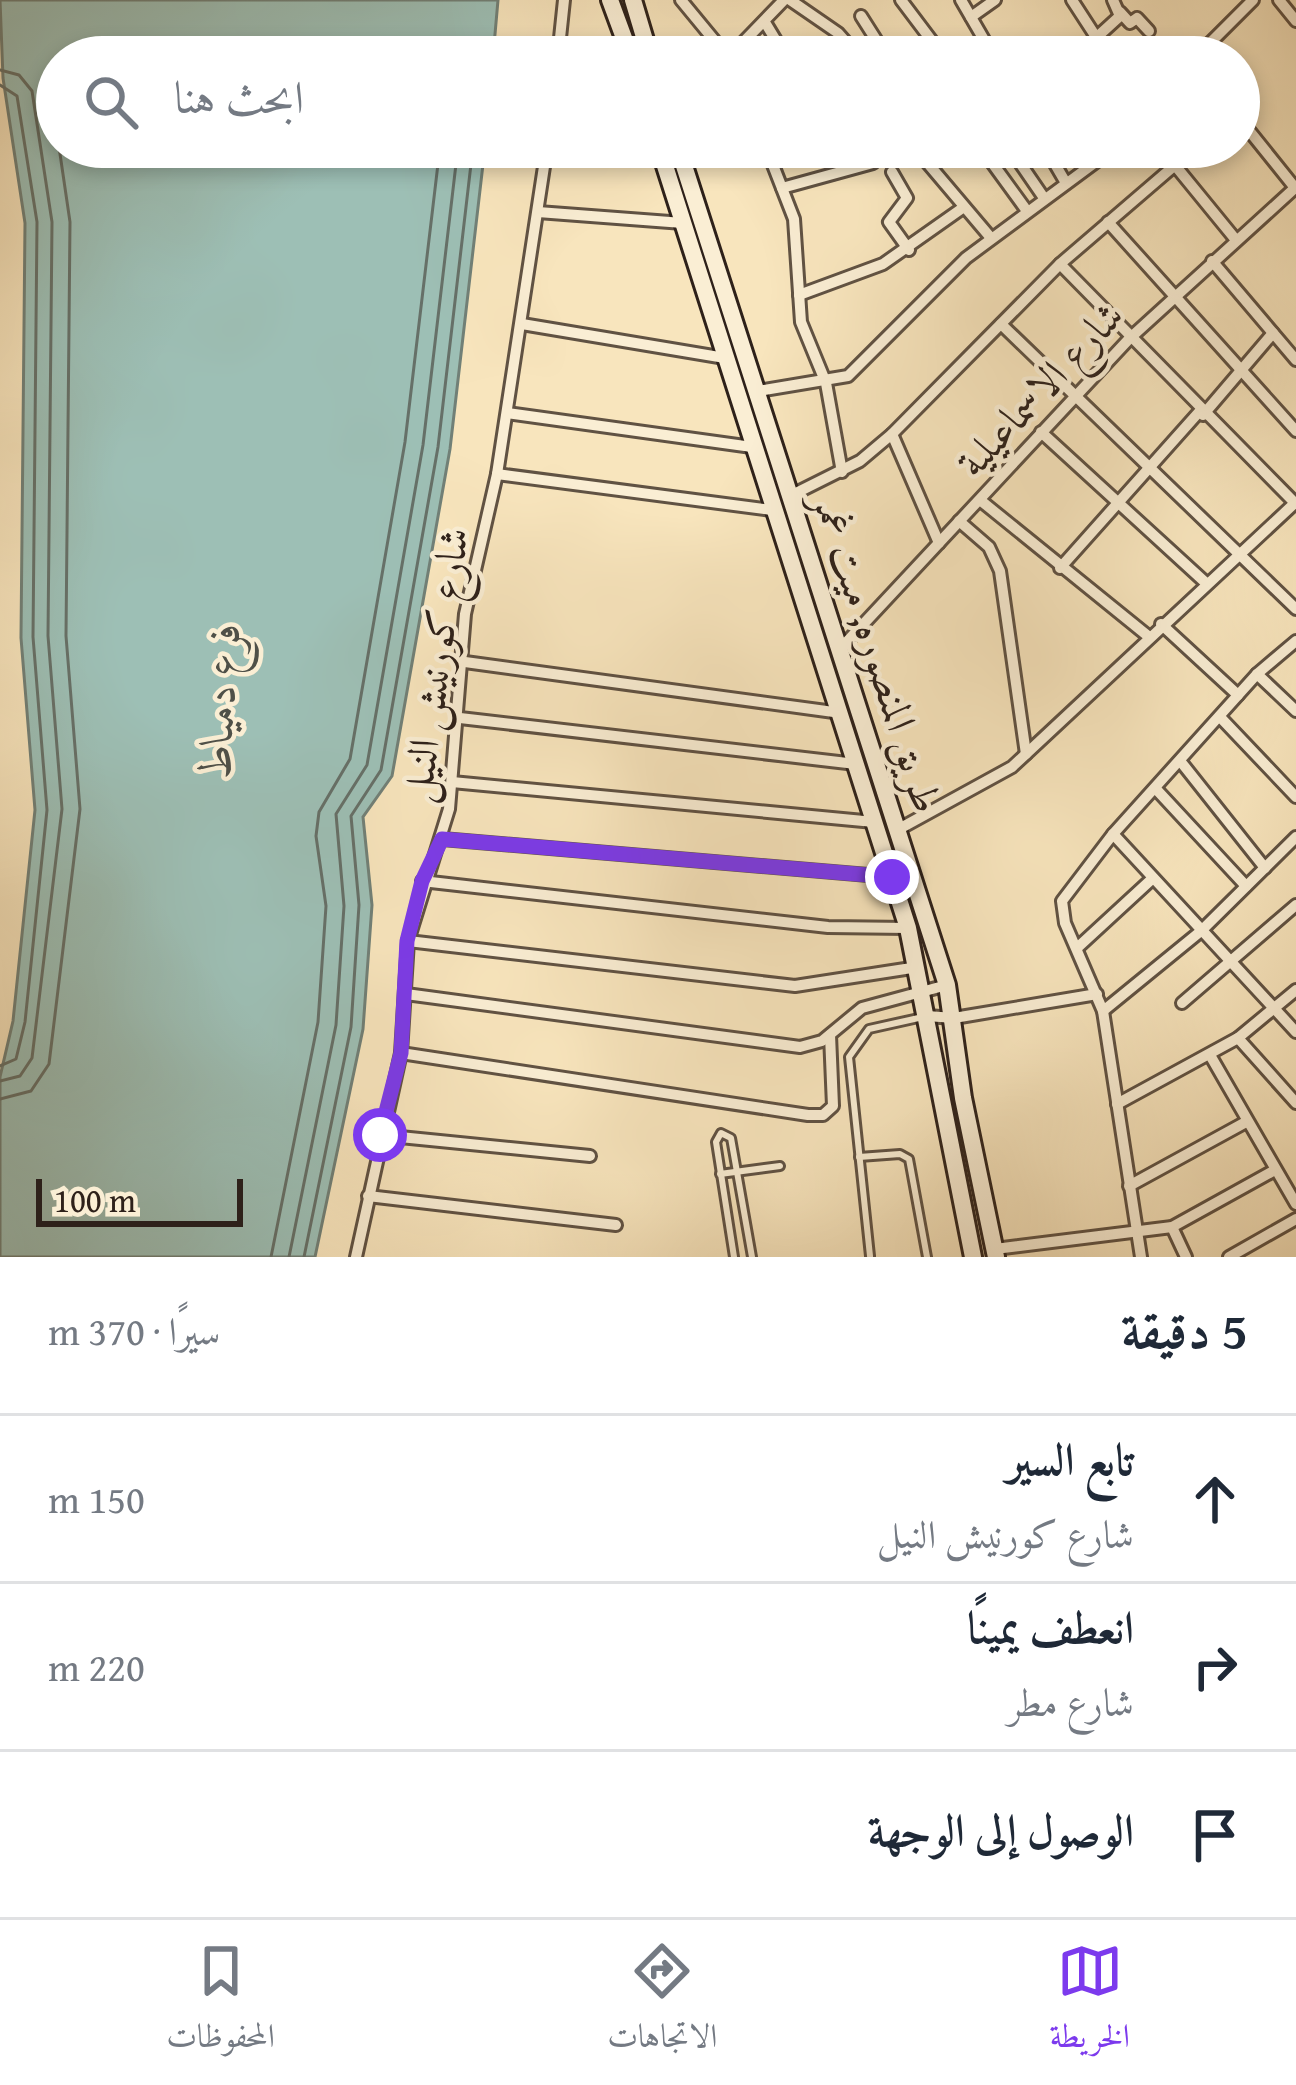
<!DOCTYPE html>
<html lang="ar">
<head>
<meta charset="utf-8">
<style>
	:root { --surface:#fff; --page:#f2f2f3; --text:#1f2937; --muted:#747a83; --line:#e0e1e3; --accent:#7c3aed }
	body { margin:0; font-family:"Gentium Book Plus",Amiri,serif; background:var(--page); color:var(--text); direction:rtl }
	.scale { position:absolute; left:36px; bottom:30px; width:207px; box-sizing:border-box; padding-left:12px; border:6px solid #2e211a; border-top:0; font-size:33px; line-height:42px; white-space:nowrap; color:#2e211a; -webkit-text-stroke:9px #faeed4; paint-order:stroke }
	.stop { position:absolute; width:36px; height:36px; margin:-27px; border:9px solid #7c3aed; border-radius:50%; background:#fff }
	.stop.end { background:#7c3aed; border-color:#fff; box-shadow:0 3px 12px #0008 }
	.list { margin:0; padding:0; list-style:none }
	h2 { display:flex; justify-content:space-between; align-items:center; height:156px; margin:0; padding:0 48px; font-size:51px }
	h2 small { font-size:39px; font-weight:400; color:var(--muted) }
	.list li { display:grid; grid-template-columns:78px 1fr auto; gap:36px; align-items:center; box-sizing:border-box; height:168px; padding:0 48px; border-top:3px solid var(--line) }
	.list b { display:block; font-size:45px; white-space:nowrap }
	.list p { margin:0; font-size:39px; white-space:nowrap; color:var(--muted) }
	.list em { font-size:39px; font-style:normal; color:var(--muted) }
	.icon { flex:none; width:66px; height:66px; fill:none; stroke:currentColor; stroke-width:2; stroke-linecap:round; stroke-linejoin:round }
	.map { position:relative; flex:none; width:1296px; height:1257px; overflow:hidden; direction:ltr }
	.search { position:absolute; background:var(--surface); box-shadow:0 6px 18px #0003; left:36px; right:36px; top:36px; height:132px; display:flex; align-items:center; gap:30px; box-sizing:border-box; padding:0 42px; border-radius:66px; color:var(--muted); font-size:45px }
	.sheet { height:660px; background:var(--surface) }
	nav { display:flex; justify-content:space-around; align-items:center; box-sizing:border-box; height:168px; border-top:3px solid var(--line); background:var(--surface); font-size:33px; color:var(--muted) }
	nav a { display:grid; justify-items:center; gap:6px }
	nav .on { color:var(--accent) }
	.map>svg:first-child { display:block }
	.water { fill:#9dbfb5; stroke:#718077; stroke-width:3 }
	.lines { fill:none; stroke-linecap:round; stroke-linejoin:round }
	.shore { stroke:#667068; stroke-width:3 }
	.lane-casing { stroke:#605243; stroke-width:12 }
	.street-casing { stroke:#605243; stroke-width:16 }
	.secondary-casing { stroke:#2e211a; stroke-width:22 }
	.lane { stroke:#faeed4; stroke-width:6 }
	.street { stroke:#faeed4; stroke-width:10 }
	.secondary { stroke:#faeed4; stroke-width:16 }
	.route { stroke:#7c3aed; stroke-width:15 }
	.labels { text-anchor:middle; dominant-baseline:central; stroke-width:9; stroke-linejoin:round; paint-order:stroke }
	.street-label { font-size:42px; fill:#2e211a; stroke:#faeed4 }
	.water-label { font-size:45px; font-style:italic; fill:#4f5048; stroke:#faeed4 }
</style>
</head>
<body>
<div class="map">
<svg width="1296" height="1257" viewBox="0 0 1296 1257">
	<rect width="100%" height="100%" fill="#f8e5bd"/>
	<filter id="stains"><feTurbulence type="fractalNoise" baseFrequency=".00167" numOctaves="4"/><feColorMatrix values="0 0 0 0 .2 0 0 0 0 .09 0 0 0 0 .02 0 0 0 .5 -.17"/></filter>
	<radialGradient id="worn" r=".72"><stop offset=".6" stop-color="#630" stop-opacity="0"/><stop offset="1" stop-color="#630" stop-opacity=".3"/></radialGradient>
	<path class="water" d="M0,0H498L493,57H57V147H485L450,449L392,776L363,817L372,905L363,1029L315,1257H0V1077L13,1021L35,810L21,638L25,223L3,78Z"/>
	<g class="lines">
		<g class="shore">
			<path d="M0,70L19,75L32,91L52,222L48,636L62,809L32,1058L20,1076L0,1081"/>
			<path d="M0,85L17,96L37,222L33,637L47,810L25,1022L16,1059L0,1066"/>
			<path d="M0,1099L31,1091L49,1064L80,809L66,636L70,222L59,147"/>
			<path d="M271,1257L318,1022L326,906L316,836L319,812L350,759L405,442L440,147"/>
			<path d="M289,1257L336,1025L344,906L336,814L367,765L423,445L458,147"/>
			<path d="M304,1257L351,1027L359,905L351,816L381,770L438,447L473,147"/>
		</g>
		<g class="lane-casing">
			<g id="lane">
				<path d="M859,1157L900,1154L909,1159L927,1257"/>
				<path d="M720,1174L780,1166"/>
				<path d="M870,1256L849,1057L869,1029L923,1017"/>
				<path d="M734,1257L716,1142L721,1133L731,1138L752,1257"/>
			</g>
		</g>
		<g class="street-casing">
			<g id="street">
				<path d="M681,0L728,57"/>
				<path d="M790,0L838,33L859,57"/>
				<path d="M901,0L944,57"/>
				<path d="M961,0L994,57"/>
				<path d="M1072,0L1109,57"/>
				<path d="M1279,0L1296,21"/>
				<path d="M1120,12L1130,23L1137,18L1149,31"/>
				<path d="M861,16L887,57"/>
				<path d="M971,17L995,0"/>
				<path d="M766,24L786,57"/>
				<path d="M1097,37L1120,16L1113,0"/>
				<path d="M558,57L564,0"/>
				<path d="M729,57L784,0"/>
				<path d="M1196,57L1253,0"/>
				<path d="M1239,118L1296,189"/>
				<path d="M766,147L794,219L801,322L826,383L842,472"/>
				<path d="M914,147L991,238"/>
				<path d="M1009,147L1044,198"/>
				<path d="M1045,147L1066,183"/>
				<path d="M1160,147L1236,240"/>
				<path d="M954,149L956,147"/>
				<path d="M982,149L1027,211"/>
				<path d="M892,172L907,198L889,222L909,250"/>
				<path d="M782,188L873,163"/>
				<path d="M538,212L683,223"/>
				<path d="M1108,222L1296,431"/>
				<path d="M1212,261L1296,360"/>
				<path d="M1060,264L1295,503"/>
				<path d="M799,295L883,264L964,207"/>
				<path d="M522,324L725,358"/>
				<path d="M1001,324L1296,609"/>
				<path d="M758,391L848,376L966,258L1116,147"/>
				<path d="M507,413L752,447"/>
				<path d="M1203,415L1273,333"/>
				<path d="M1041,432L1206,583"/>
				<path d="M892,434L939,543"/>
				<path d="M497,474L772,510"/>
				<path d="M790,496L860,461L892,434L1060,264L1174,166"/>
				<path d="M980,500L1148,636"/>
				<path d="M959,521L989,547L1000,571L1026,754"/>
				<path d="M1060,568L1199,412"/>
				<path d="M1161,624L1238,695"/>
				<path d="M842,647L1129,339L1296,187"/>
				<path d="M465,662L841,713"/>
				<path d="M1257,674L1296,711"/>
				<path d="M1220,717L1296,797"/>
				<path d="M460,718L856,764"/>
				<path d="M1181,762L1265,868"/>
				<path d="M452,782L874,822"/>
				<path d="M1156,789L1246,886"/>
				<path d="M899,829L1012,767L1296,502"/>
				<path d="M1113,834L1296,1032"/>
				<path d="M442,839L892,877"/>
				<path d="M422,881L828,927L908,928"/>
				<path d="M408,941L795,986L918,967"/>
				<path d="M1077,948L1153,878"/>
				<path d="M406,994L800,1047L822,1041L862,1008L947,985"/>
				<path d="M1182,1003L1296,905"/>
				<path d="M1103,1011L1201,931L1296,837"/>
				<path d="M927,1016L954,1018L1097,994"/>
				<path d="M1238,1038L1296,1103"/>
				<path d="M401,1053L808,1115H823L833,1106L830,1035"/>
				<path d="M1210,1055L1296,1204"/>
				<path d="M1117,1104L1238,1038L1296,990"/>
				<path d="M380,1135L590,1156"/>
				<path d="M1129,1186L1246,1122"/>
				<path d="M368,1196L616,1225"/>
				<path d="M1172,1227L1186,1257"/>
				<path d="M995,1249L1172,1227L1275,1170"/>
				<path d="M356,1257L401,1053L408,941L449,809L465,614L497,474L547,147"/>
				<path d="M1141,1257L1103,1011L1065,923L1062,901L1113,834L1257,674L1296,641"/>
				<path d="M1229,1257L1296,1219"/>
			</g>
		</g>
		<g class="secondary-casing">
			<g id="secondary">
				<path d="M610,0L631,57"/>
				<path d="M633,0L650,57"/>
				<path d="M659,147L908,928L973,1257"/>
				<path d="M678,147L947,985L963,1098L996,1257"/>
			</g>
		</g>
		<use href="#lane" class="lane"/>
		<use href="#street" class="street"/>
		<use href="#secondary" class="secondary"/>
	</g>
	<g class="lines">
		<path class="route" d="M380,1135L401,1053L407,941L422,881L442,839L892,877"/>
	</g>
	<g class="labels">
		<g class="street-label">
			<text transform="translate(1039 388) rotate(-47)">شارع الاسماعيلية</text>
			<text transform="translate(879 652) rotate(72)">طريق المنصوره, ميت غمر</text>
			<text transform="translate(434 665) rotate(-82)">شارع كورنيش النيل</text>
		</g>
		<g class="water-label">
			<text transform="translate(218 700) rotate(-86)">فرع دمياط</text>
		</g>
	</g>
	<rect width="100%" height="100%" filter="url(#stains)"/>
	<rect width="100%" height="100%" fill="url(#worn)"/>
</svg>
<div class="scale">100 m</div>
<div class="stop" style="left:380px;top:1135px"></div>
<div class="stop end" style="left:892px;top:877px"></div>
<div class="search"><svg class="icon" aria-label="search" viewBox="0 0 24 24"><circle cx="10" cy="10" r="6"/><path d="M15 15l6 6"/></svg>ابحث هنا</div>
</div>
<section class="sheet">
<h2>5 دقيقة<small>سيرًا · 370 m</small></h2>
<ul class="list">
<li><svg class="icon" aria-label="ahead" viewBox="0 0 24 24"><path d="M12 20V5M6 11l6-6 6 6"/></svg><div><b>تابع السير</b><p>شارع كورنيش النيل</p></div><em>150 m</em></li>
<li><svg class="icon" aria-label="right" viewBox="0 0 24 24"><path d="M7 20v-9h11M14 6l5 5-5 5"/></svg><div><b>انعطف يمينًا</b><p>شارع مطر</p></div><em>220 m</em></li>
<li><svg class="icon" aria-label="arrive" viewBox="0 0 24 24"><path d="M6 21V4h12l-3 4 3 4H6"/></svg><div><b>الوصول إلى الوجهة</b></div></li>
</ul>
</section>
<nav>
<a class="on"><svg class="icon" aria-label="map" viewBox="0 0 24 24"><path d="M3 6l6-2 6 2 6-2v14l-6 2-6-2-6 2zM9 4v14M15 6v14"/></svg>الخريطة</a>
<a><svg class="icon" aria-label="directions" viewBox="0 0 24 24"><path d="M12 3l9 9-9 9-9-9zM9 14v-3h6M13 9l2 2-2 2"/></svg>الاتجاهات</a>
<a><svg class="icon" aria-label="saved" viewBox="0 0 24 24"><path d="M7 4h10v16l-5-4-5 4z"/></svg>المحفوظات</a>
</nav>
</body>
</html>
